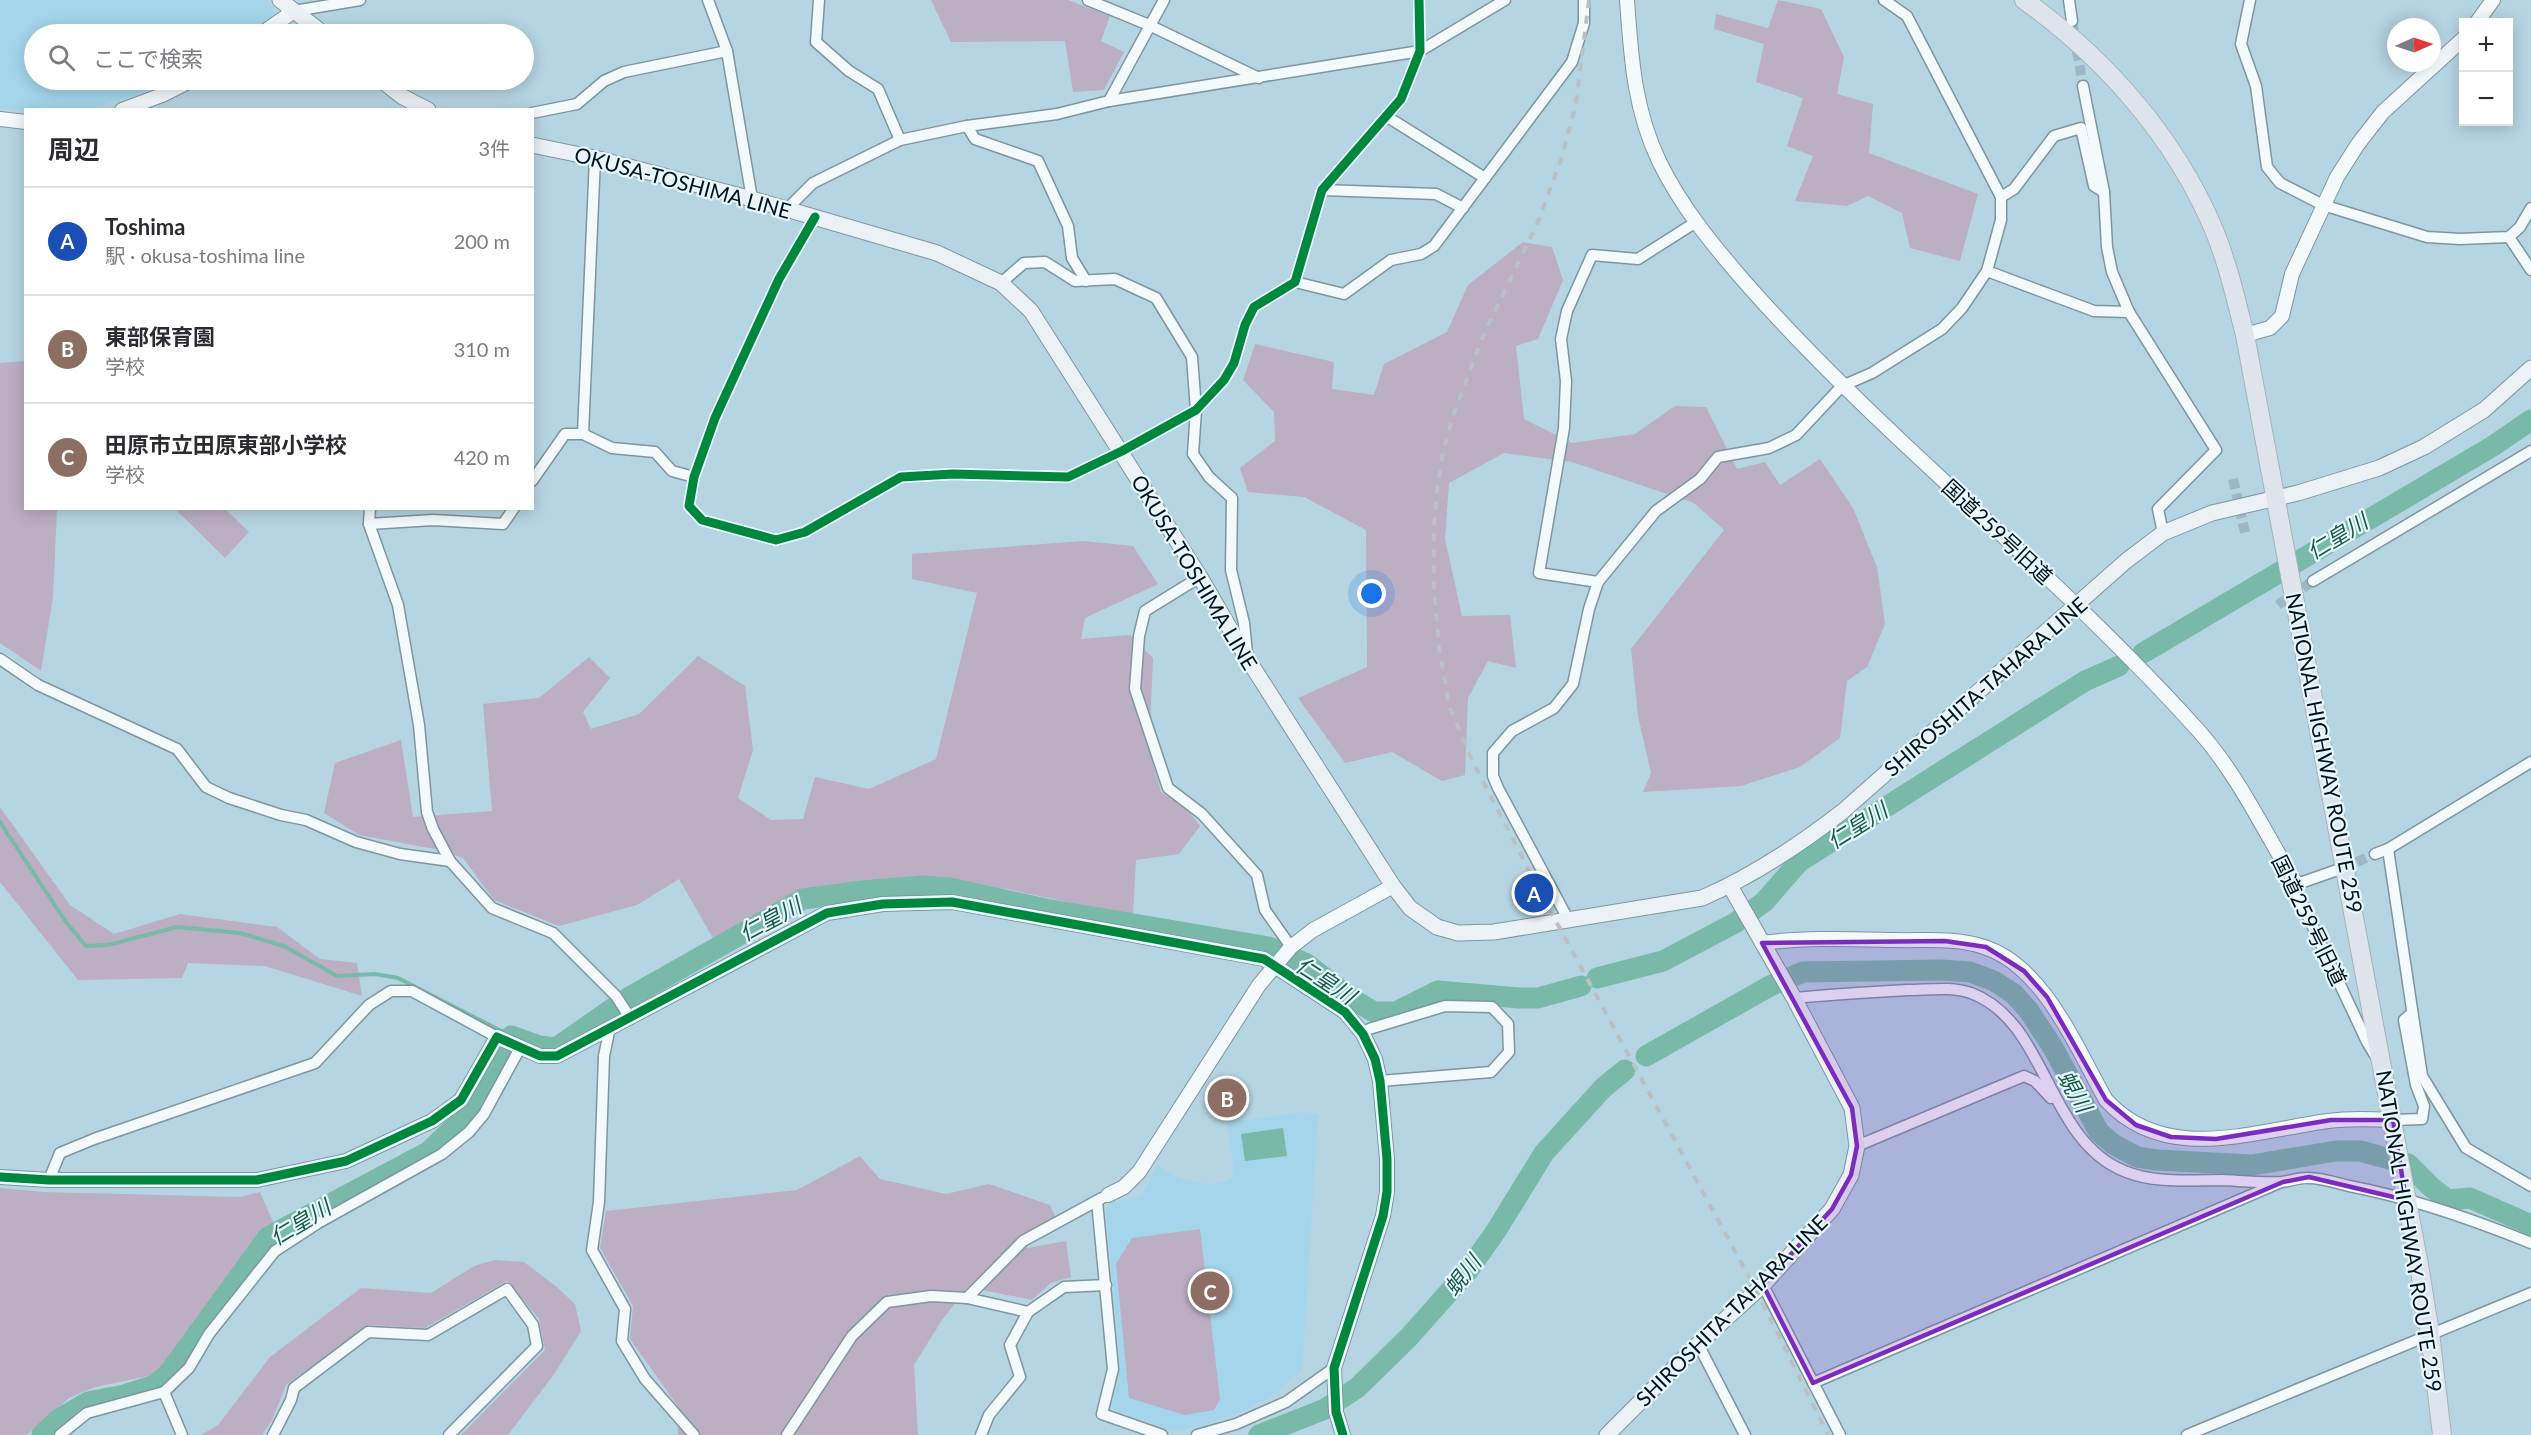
<!DOCTYPE html>
<html lang="ja">
<head>
<meta charset="utf-8">
<style>
	:root { --surface:#fff; --page:#f2f2f3; --text:#2b2b33; --muted:#7c7c81; --line:#e1e1e2; --accent:#40565f }
	body { margin:0; font-family:Lato,"Noto Sans JP",sans-serif; background:var(--page); color:var(--text) }
	.controls { position:absolute; right:18px; top:18px; display:grid; overflow:hidden; border-radius:0px; box-shadow:0 3px 15px #0003 }
	.controls button { width:54px; height:54px; display:grid; place-items:center; padding:0; border:0; border-bottom:2px solid var(--line); background:var(--surface); color:var(--text); font:30px sans-serif }
	.compass { position:absolute; left:2387px; top:18px; width:54px; height:54px; border-radius:50%; background:var(--surface); box-shadow:0 3px 15px #0003; rotate:87deg }
	.you { position:absolute; left:1372px; top:594px; width:21px; height:21px; margin:-15px; border:4px solid #fff; border-radius:50%; background:#1a73e8; box-shadow:0 0 0 9px #1a73e833 }
	.badge { display:grid; place-items:center; width:39px; height:39px; border-radius:50%; background:var(--accent); color:#fff; font-size:20px; font-weight:700 }
	.pin { position:absolute; translate:-50% -50%; border:3px solid #fff; box-shadow:0 2px 6px #0006 }
	.list { margin:0; padding:0; list-style:none }
	h2 { display:flex; justify-content:space-between; align-items:center; height:78px; margin:0; padding:0 24px; font-size:26px }
	h2 small { font-size:20px; font-weight:400; color:var(--muted) }
	.list li { display:grid; grid-template-columns:39px 1fr auto; gap:18px; align-items:center; box-sizing:border-box; height:108px; padding:0 24px; border-top:2px solid var(--line) }
	.list b { display:block; font-size:22px; white-space:nowrap }
	.list p { margin:0; font-size:20px; white-space:nowrap; color:var(--muted) }
	.list em { font-size:20px; font-style:normal; color:var(--muted) }
	.icon { flex:none; width:33px; height:33px; fill:none; stroke:currentColor; stroke-width:2; stroke-linecap:round; stroke-linejoin:round }
	.map { position:relative; flex:none; width:2531px; height:1435px; overflow:hidden }
	.search { position:absolute; background:var(--surface); box-shadow:0 3px 15px #0003; left:24px; top:24px; width:510px; height:66px; display:flex; align-items:center; gap:15px; box-sizing:border-box; padding:0 21px; border-radius:33px; color:var(--muted); font-size:22px }
	.panel { position:absolute; background:var(--surface); box-shadow:0 3px 15px #0003; left:24px; top:108px; width:510px; height:402px; border-radius:0px }
	.map>svg:first-child { display:block }
	.built { fill:#a4d5ea }
	.green { fill:#bcaec3 }
	.water { fill:#78baa7 }
	.lines { fill:none; stroke-linecap:round; stroke-linejoin:round }
	.stream { stroke:#78baa7; stroke-width:4 }
	.river { stroke:#78baa7; stroke-width:21 }
	.minor-tunnel { stroke:#9bb8c4; stroke-width:10; stroke-dasharray:10 5; stroke-linecap:butt }
	.minor-casing { stroke:#7e969f; stroke-width:13 }
	.tertiary-casing { stroke:#7e969f; stroke-width:16 }
	.secondary-casing { stroke:#7e969f; stroke-width:17 }
	.trunk-casing { stroke:#a4b3ba; stroke-width:20 }
	.minor { stroke:#f4f9fb; stroke-width:10 }
	.tertiary { stroke:#f4f9fb; stroke-width:14 }
	.secondary { stroke:#ecf1f5; stroke-width:15 }
	.trunk { stroke:#dfe4ec; stroke-width:18 }
	.rail { stroke:#b9c1c4; stroke-width:4; stroke-dasharray:8 8; stroke-linecap:butt }
	.cycleway-casing { stroke:#e7f7fe; stroke-width:13 }
	.cycleway { stroke:#00873e; stroke-width:9 }
	.marked { fill:#7b2cbf; fill-opacity:0.2; stroke:#7b2cbf; stroke-width:4.5; stroke-linejoin:round }
	.labels { text-anchor:middle; dominant-baseline:central; stroke-width:4.5; stroke-linejoin:round; paint-order:stroke }
	.street-label { font-size:21px; fill:#001119; stroke:#e7f7fe }
	.water-label { font-size:22px; font-style:italic; fill:#195942; stroke:#e7f7fe }
</style>
</head>
<body>
<div class="map">
<svg width="2531" height="1435" viewBox="0 0 2531 1435">
	<rect width="100%" height="100%" fill="#b6d5e2"/>
	<g class="built">
		<path d="M0,0H267L276,14L249,34H34V80H174L157,89L88,109L26,110L25,111L0,108Z"/>
		<path d="M1302,1112L1318,1114L1302,1370L1272,1396L1244,1411L1203,1425L1174,1431L1115,1411L1112,1405L1120,1366L1106,1217L1107,1207L1112,1203L1142,1196L1157,1166L1181,1179L1196,1183L1217,1184L1231,1179L1234,1172L1227,1123Z"/>
	</g>
	<g class="green">
		<path d="M931,0H1068L1110,16L1101,41L1124,52L1104,90L1073,92L1065,41L951,42Z"/>
		<path d="M1778,0L1821,9L1844,57L1837,94L1873,104L1869,153L1978,194L1960,261L1910,248L1902,213L1868,196L1847,206L1795,201L1813,156L1787,146L1803,98L1756,82L1764,44L1714,29L1716,14L1768,28Z"/>
		<path d="M1523,242L1552,247L1563,280L1538,339L1516,346L1524,419L1572,443L1635,434L1675,406L1706,407L1737,469L1765,462L1780,485L1820,459L1853,508L1877,567L1885,624L1867,667L1847,681L1840,738L1800,767L1741,786L1643,792L1651,773L1638,716L1631,649L1724,530L1694,503L1572,462L1504,453L1449,483L1445,539L1462,616L1510,615L1516,668L1488,661L1468,698L1465,775L1442,781L1392,752L1345,763L1298,698L1367,667L1366,530L1304,497L1248,492L1240,468L1275,441L1274,412L1243,380L1255,344L1334,362L1332,389L1374,395L1384,364L1447,332L1468,285Z"/>
		<path d="M25,361L26,508L57,509L53,597L41,671L0,643V363Z"/>
		<path d="M175,509H225L249,532L225,558Z"/>
		<path d="M1083,541L1133,546L1158,584L1085,618L1081,639L1130,635L1153,658L1149,749L1161,792L1186,808L1200,826L1179,854L1136,860L1133,916L1007,889L923,878L803,893L714,940L679,879L637,905L559,926L494,900L463,858L440,850L359,835L324,813L335,763L401,740L413,817L492,811L483,704L539,698L589,657L610,678L583,712L591,729L639,714L698,656L745,686L753,750L738,798L771,820L803,819L815,777L869,789L936,759L977,593L912,579V554Z"/>
		<path d="M0,807L70,905L114,934L180,914L277,927L320,959L357,963L362,996L265,966L188,963L182,978L78,980L0,882Z"/>
		<path d="M860,1156L880,1179L946,1194L989,1184L1050,1205L1055,1216L1015,1241L1028,1248L1066,1241L1071,1277L1051,1283L1032,1300L968,1287L942,1320L914,1365L918,1435H678L677,1405L630,1339L633,1306L600,1248L606,1211L797,1190Z"/>
		<path d="M0,1188L44,1192L240,1197L260,1192L274,1224L158,1374L95,1387L69,1398L27,1435H0Z"/>
		<path d="M1200,1229L1220,1399L1214,1410L1185,1415L1129,1398L1116,1264L1132,1238Z"/>
		<path d="M495,1260L524,1262L558,1288L575,1304L581,1331L555,1373L508,1435H461L545,1350L539,1319L507,1281L425,1328L369,1325L286,1385L272,1420L262,1435H201L218,1425L270,1357L361,1288L431,1293L474,1266Z"/>
	</g>
	<path class="water" d="M1283,1128L1287,1156L1245,1161L1241,1134Z"/>
	<g class="lines">
		<path class="stream" d="M0,822L66,922L86,946L108,945L177,927L240,933L284,946L337,976L375,974L398,978L511,1036"/>
		<g class="river">
			<path d="M2143,653L2493,446L2531,420"/>
			<path d="M1597,978L1663,961L1735,923L1764,902L1799,862L2085,681L2119,666"/>
			<path d="M628,998L803,899L862,891L922,886L950,888L1046,909L1269,947L1307,964L1352,999L1374,1012H1396L1438,991L1519,998H1538L1581,986"/>
			<path d="M511,1036L539,1046L556,1048L613,1008"/>
			<path d="M1646,1056L1770,986L1803,972L1942,970L1970,972L1994,981L2014,994L2029,1011L2052,1046L2099,1132L2113,1144L2137,1157L2157,1160L2252,1165L2336,1151H2360L2408,1164L2431,1187L2448,1200L2470,1198L2531,1225"/>
			<path d="M42,1435L59,1419L88,1402L124,1395L155,1385L169,1373L268,1237L428,1152L468,1114L504,1051"/>
			<path d="M1259,1435L1325,1409L1357,1388L1409,1337L1467,1272L1496,1231L1544,1153L1603,1088L1625,1070"/>
		</g>
		<g class="minor-tunnel">
			<path d="M2072,21L2083,86"/>
			<path d="M2233,479L2246,537"/>
			<path d="M2278,605L2313,581"/>
			<path d="M2343,868L2375,854"/>
		</g>
		<g class="minor-casing">
			<g id="minor">
				<path d="M708,0L727,51L752,199"/>
				<path d="M819,0L816,42L849,71L878,89L900,140"/>
				<path d="M1088,0L1149,25L1259,78"/>
				<path d="M2069,0L2072,21"/>
				<path d="M2250,0L2241,44L2256,86L2267,167L2280,183L2323,205L2427,237L2460,239L2509,237L2520,227L2531,208"/>
				<path d="M294,11L360,0"/>
				<path d="M2083,86L2104,192L2107,247L2112,272L2129,312L2216,450L2158,509L2163,533"/>
				<path d="M1109,101L1164,0"/>
				<path d="M532,113L577,104L604,81L624,72L727,51"/>
				<path d="M1386,116L1485,178"/>
				<path d="M967,126L975,139L1038,161L1068,226L1072,258L1086,281"/>
				<path d="M1322,190L1436,194L1463,208"/>
				<path d="M2001,197L2014,189L2054,136L2081,128L2094,186L2104,192"/>
				<path d="M787,209L813,183L900,140L967,126L1057,114L1109,101L1420,51L1505,0"/>
				<path d="M815,217L779,279L715,418L694,477L689,506L702,520L776,540L805,532L901,477L953,474L1068,477L1122,451L1196,410L1224,380L1234,363L1245,325L1254,307L1295,282L1322,190L1401,99L1420,51L1419,0"/>
				<path d="M2509,237L2531,270"/>
				<path d="M1987,271L2094,311L2129,312"/>
				<path d="M1295,282L1344,294L1391,260L1421,254L1434,246L1572,62L1584,23V0"/>
				<path d="M1001,283L1024,263L1045,262L1075,281L1115,279L1156,298L1192,357L1196,410L1193,454L1209,477L1232,498L1231,570L1244,623L1247,654"/>
				<path d="M583,434L595,158"/>
				<path d="M532,481L565,434H583L612,448L655,452L672,471L694,477"/>
				<path d="M370,508L369,524L398,605L419,725L427,812L433,829L450,861L492,908L553,933L616,996L629,1016"/>
				<path d="M369,524L433,520L503,524L514,508"/>
				<path d="M1200,577L1145,611L1139,636L1135,689L1168,788L1202,814L1257,875L1265,910L1291,947"/>
				<path d="M2313,581L2531,451"/>
				<path d="M1598,582L1539,573L1564,428L1566,381L1561,339L1567,311L1592,255L1638,259L1696,222"/>
				<path d="M0,659L38,685L177,749L206,787L229,798L281,815L306,820L356,842L400,854L450,861"/>
				<path d="M2388,849L2422,1076L2466,1148L2531,1186"/>
				<path d="M2375,854L2388,849L2531,762"/>
				<path d="M2343,868L2303,882H2295L2297,893L2367,1042L2375,1055"/>
				<path d="M1569,921L1498,788L1493,776V753L1512,731L1554,708L1573,684L1589,609L1598,582L1656,511L1700,479L1718,457L1769,448L1796,435L1842,386L1872,373L1942,329L1962,308L1987,271L2001,220V197L1907,16L1884,0"/>
				<path d="M1794,998C1832,994 1870,992 1907,990C1928,990 1951,986 1971,993C2048,1022 2046,1139 2124,1171C2155,1184 2191,1180 2223,1180C2243,1181 2263,1183 2282,1182C2291,1181 2300,1177 2309,1178C2322,1178 2337,1183 2349,1186C2412,1198 2472,1219 2531,1243"/>
				<path d="M610,1027L604,1056L599,1202L592,1250L625,1309L622,1341L645,1379L694,1435"/>
				<path d="M1363,1034L1369,1029L1445,1006L1492,1007L1508,1024L1509,1052L1491,1072L1380,1081"/>
				<path d="M2393,1120L2422,1119L2424,1106L2416,1085L2404,1020L2412,1013"/>
				<path d="M1857,1146L2024,1076L2035,1081L2051,1098"/>
				<path d="M49,1180L60,1153L94,1139L315,1063L369,1005L391,991H412L497,1037"/>
				<path d="M1097,1201L1113,1369L1102,1414L1162,1435"/>
				<path d="M1763,1285L1840,1435"/>
				<path d="M967,1298L1023,1241L1102,1198"/>
				<path d="M1698,1344L1745,1435"/>
				<path d="M1813,1383L2279,1183"/>
				<path d="M164,1392L182,1435"/>
				<path d="M60,1435L87,1413L164,1392L189,1368L209,1334L275,1251L318,1223L442,1154L469,1132L484,1114L520,1048"/>
				<path d="M273,1435L291,1400L294,1388L368,1332L428,1335L507,1289L533,1325L537,1346L449,1435"/>
				<path d="M787,1435L852,1336L887,1302L931,1296L967,1298L1028,1312"/>
				<path d="M981,1435L989,1415L1020,1377L1010,1345L1028,1312L1064,1287L1106,1285"/>
				<path d="M1197,1435L1236,1424L1286,1402L1334,1368"/>
				<path d="M2187,1435L2531,1293"/>
			</g>
		</g>
		<g class="tertiary-casing">
			<g id="tertiary">
				<path d="M1627,0C1631,56 1634,109 1659,161C1680,205 1712,244 1744,281C1793,337 1845,388 1899,439C2000,534 2104,626 2197,729C2237,773 2264,831 2295,882"/>
				<path d="M2477,22L2493,0"/>
				<path d="M261,34L294,11"/>
				<path d="M122,110L162,95L192,80"/>
				<path d="M0,119L26,122"/>
				<path d="M2245,335L2270,328L2282,316L2292,274L2337,177L2358,144L2383,112L2464,38"/>
				<path d="M1762,943C1805,937 1851,939 1894,940C1923,941 1956,937 1984,947C2044,966 2077,1049 2106,1100C2165,1165 2254,1131 2328,1121C2350,1118 2371,1119 2393,1120"/>
				<path d="M0,1177L49,1180H257L346,1161L432,1121L461,1100L497,1037L540,1056H557L827,913L883,904L952,902L1264,959L1345,1012L1363,1034L1375,1059L1380,1081L1387,1159V1192L1383,1216L1334,1368L1336,1412L1343,1435"/>
				<path d="M1108,1195L1124,1187L1139,1172L1259,985L1291,947L1313,930L1393,886"/>
			</g>
		</g>
		<g class="secondary-casing">
			<g id="secondary">
				<path d="M280,0L324,34"/>
				<path d="M381,80L403,97L428,110"/>
				<path d="M532,145L595,158L752,199L937,253L1001,283L1031,311L1200,577L1247,658L1393,886L1410,908L1437,927L1458,933L1494,932L1702,898C1753,876 1798,846 1842,812L2126,561L2163,533L2212,513L2298,493L2379,468L2424,447L2484,410L2531,368"/>
				<path d="M1607,1435L1698,1344L1763,1285L1832,1209L1851,1175L1857,1146L1852,1108L1794,998L1730,886"/>
			</g>
		</g>
		<g class="trunk-casing">
			<path id="trunk" d="M2024,0C2105,58 2175,137 2214,230C2228,264 2236,300 2245,335L2419,1265L2430,1333L2442,1435"/>
		</g>
		<use href="#minor" class="minor"/>
		<use href="#tertiary" class="tertiary"/>
		<use href="#secondary" class="secondary"/>
		<use href="#trunk" class="trunk"/>
		<path class="rail" d="M1589,0L1576,103L1561,160L1537,224L1483,336L1454,413L1443,452L1437,490L1434,526V589L1439,647L1449,705L1472,760L1539,890L1756,1290L1828,1435"/>
		<g class="cycleway-casing">
			<g id="cycleway">
				<path d="M815,217L779,279L715,418L694,477L689,506L702,520L776,540L805,532L901,477L953,474L1068,477L1122,451L1196,410L1224,380L1234,363L1245,325L1254,307L1295,282L1322,190L1401,99L1420,51L1419,0"/>
				<path d="M0,1177L49,1180H257L346,1161L432,1121L461,1100L497,1037L540,1056H557L827,913L883,904L952,902L1264,959L1345,1012L1363,1034L1375,1059L1380,1081L1387,1159V1192L1383,1216L1334,1368L1336,1412L1343,1435"/>
			</g>
		</g>
		<use href="#cycleway" class="cycleway"/>
	</g>
	<path class="marked" d="M1945,941L1986,947L2024,971L2047,997L2106,1100L2136,1125L2171,1137L2216,1139L2331,1120H2393L2406,1200L2309,1177L2283,1182L1813,1383L1763,1285L1832,1209L1851,1175L1857,1146L1852,1108L1762,943Z"/>
	<g class="labels">
		<g class="street-label">
			<text transform="translate(683 182) rotate(15)">OKUSA-TOSHIMA LINE</text>
			<text transform="translate(1998 531) rotate(43)">国道259号旧道</text>
			<text transform="translate(1195 572) rotate(59)">OKUSA-TOSHIMA LINE</text>
			<text transform="translate(1985 686) rotate(-41)">SHIROSHITA-TAHARA LINE</text>
			<text transform="translate(2325 753) rotate(79)">NATIONAL HIGHWAY ROUTE 259</text>
			<text transform="translate(2310 920) rotate(64)">国道259号旧道</text>
			<text transform="translate(2410 1231) rotate(81)">NATIONAL HIGHWAY ROUTE 259</text>
			<text transform="translate(1731 1310) rotate(-45)">SHIROSHITA-TAHARA LINE</text>
		</g>
		<g class="water-label">
			<text transform="translate(2337 536) rotate(-31)">仁皇川</text>
			<text transform="translate(1857 825) rotate(-32)">仁皇川</text>
			<text transform="translate(770 919) rotate(-28)">仁皇川</text>
			<text transform="translate(1326 980) rotate(33)">仁皇川</text>
			<text transform="translate(2075 1091) rotate(60)">蜆川</text>
			<text transform="translate(300 1222) rotate(-31)">仁皇川</text>
			<text transform="translate(1462 1275) rotate(-52)">蜆川</text>
		</g>
	</g>
</svg>
<div class="controls">
<button>+</button>
<button>−</button>
</div>
<svg class="compass" viewBox="-18 -18 36 36"><path d="M0-13l5 13h-10z" fill="#e53935"/><path d="M0 13l5-13h-10z" fill="#7c7c81"/></svg>
<div class="you"></div>
<div class="pin badge" style="left:1534px;top:893px;background:#1a4fb4">A</div>
<div class="pin badge" style="left:1227px;top:1098px;background:#8d6e63">B</div>
<div class="pin badge" style="left:1210px;top:1291px;background:#8d6e63">C</div>
<div class="search"><svg class="icon" aria-label="search" viewBox="0 0 24 24"><circle cx="10" cy="10" r="6"/><path d="M15 15l6 6"/></svg>ここで検索</div>
<section class="panel">
<h2>周辺<small>3件</small></h2>
<ul class="list">
<li><span class="badge" style="background:#1a4fb4">A</span><div><b>Toshima</b><p>駅 · okusa-toshima line</p></div><em>200 m</em></li>
<li><span class="badge" style="background:#8d6e63">B</span><div><b>東部保育園</b><p>学校</p></div><em>310 m</em></li>
<li><span class="badge" style="background:#8d6e63">C</span><div><b>田原市立田原東部小学校</b><p>学校</p></div><em>420 m</em></li>
</ul>
</section>
</div>
</body>
</html>
